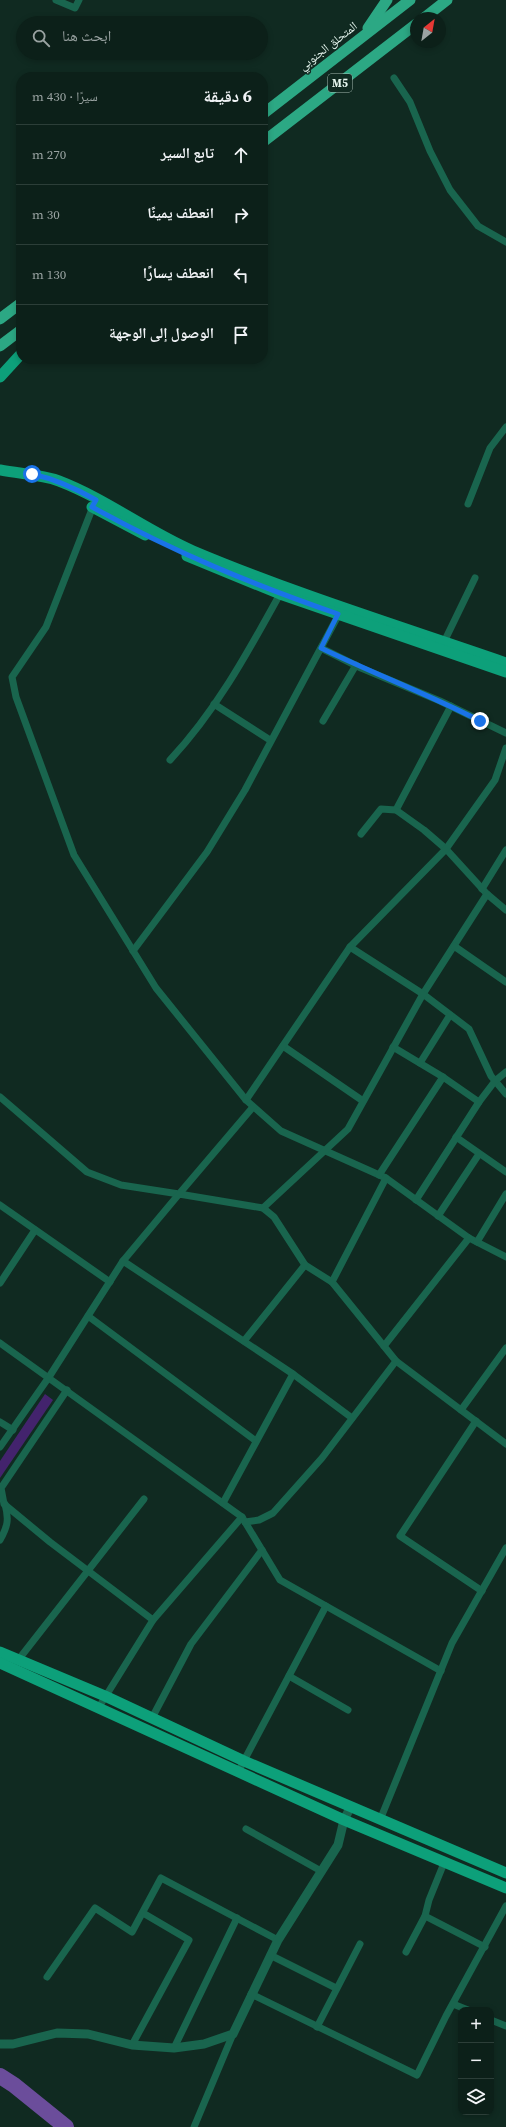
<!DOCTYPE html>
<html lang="ar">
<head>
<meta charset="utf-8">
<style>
	:root { --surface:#0c2019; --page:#1a2d26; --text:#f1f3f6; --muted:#9aa3a2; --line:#2c3e38 }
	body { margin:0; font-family:"Source Serif 4","Noto Naskh Arabic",serif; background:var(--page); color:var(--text); direction:rtl }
	.controls { position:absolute; right:12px; bottom:12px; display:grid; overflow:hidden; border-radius:8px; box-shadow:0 2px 6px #0003 }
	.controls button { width:36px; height:36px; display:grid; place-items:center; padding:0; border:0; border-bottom:1px solid var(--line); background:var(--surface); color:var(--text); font:20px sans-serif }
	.compass { position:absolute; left:410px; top:12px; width:36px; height:36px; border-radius:50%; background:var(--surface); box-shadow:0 2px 6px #0003; rotate:31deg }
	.stop { position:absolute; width:12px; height:12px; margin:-9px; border:3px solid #1a73e8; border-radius:50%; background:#fff }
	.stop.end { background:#1a73e8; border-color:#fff; box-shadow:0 1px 4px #0008 }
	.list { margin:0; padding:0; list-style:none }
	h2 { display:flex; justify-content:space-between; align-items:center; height:52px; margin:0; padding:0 16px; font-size:17px }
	h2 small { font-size:13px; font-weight:400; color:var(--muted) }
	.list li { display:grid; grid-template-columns:26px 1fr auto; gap:12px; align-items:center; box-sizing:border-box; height:60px; padding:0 16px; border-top:1px solid var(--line) }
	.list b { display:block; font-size:15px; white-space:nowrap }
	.list em { font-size:13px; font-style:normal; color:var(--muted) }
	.icon { flex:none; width:22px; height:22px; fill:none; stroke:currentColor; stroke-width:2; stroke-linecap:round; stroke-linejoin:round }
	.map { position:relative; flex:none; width:506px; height:2127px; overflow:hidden; direction:ltr }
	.search { position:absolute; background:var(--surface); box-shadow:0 2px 6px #0003; left:16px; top:16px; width:252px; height:44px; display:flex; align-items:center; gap:10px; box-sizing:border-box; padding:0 14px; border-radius:22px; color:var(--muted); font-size:15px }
	.panel { position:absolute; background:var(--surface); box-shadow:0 2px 6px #0003; left:16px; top:72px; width:252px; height:292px; border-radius:16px; direction:rtl }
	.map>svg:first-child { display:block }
	.green { fill:#43236d }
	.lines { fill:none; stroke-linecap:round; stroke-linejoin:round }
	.river { stroke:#6b4d9b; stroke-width:16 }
	.minor { stroke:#19654e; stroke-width:7 }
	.tertiary { stroke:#19654e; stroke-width:9 }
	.primary { stroke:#0da07a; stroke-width:11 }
	.trunk { stroke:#2ca884; stroke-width:11 }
	.route { stroke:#1a73e8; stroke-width:5 }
	.labels { text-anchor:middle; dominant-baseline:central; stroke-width:3; stroke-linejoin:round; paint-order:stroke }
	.shield { fill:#102a21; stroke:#a6bab2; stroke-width:1 }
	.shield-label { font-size:11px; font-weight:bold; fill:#e7f7f0 }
	.street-label { font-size:12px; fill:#e7f7f0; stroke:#102a21 }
</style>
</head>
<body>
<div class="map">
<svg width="506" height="2127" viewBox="0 0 506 2127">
	<rect width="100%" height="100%" fill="#102a21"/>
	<path class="green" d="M45,1394L53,1400L0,1478V1461Z"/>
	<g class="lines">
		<path class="river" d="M0,2076L14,2085L66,2127"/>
		<g class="minor">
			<path d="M56,0L75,8L79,0"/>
			<path d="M394,78L410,102L430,151L450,190L478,226L506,242"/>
			<path d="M94,504L46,627L12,677L16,697L74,855L156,988L246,1100L281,1131L386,1178L469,1238L506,1257"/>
			<path d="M468,504L490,448L506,427"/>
			<path d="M444,642L475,578"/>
			<path d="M321,648L361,668L440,701L506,733"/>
			<path d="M214,704L270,740"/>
			<path d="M323,721L356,665"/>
			<path d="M170,760C216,711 248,652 280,594"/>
			<path d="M396,810L451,706"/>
			<path d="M361,834L381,809L396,810L424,830L446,849L487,894L506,910"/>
			<path d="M482,889L506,850"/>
			<path d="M487,894L423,994L469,1029L491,1076L506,1094"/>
			<path d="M454,946L506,982"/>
			<path d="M133,951L207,852L245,790L339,614"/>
			<path d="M283,1046L363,1101"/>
			<path d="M393,1047L443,1077L479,1102"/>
			<path d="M420,1063L450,1015"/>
			<path d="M0,1097L87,1172L121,1185L179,1194L253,1107"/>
			<path d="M246,1100L350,947L446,849L495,780L506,748"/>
			<path d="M456,1137L506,1172"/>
			<path d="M379,1175L443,1077"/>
			<path d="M386,1178L332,1282L396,1361L506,1444"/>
			<path d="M416,1200L479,1102L495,1081L506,1072"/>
			<path d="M0,1205L110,1282"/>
			<path d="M263,1208L274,1217L305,1265L332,1282"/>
			<path d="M438,1216L479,1154"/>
			<path d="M477,1242L506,1194"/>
			<path d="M123,1261L293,1374L352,1418"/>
			<path d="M0,1283L35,1230"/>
			<path d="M88,1316L256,1441"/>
			<path d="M244,1341L305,1265"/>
			<path d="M0,1343L242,1517L280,1580L441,1671"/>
			<path d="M384,1346L469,1238"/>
			<path d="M67,1390L1,1488L4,1504L50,1542L153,1620"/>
			<path d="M461,1410L506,1348"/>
			<path d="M476,1421L400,1536L482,1591"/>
			<path d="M0,1422L13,1430"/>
			<path d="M0,1447L49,1377L123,1261L179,1194L263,1208L348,1129L423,994L350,947"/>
			<path d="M223,1503L293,1374"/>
			<path d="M245,1522L259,1520L273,1513L322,1458L396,1361"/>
			<path d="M0,1540C8,1526 9,1519 5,1504"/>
			<path d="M19,1659L144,1499"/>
			<path d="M289,1676L348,1710"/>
			<path d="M99,1707L153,1620L242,1517"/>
			<path d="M152,1718L191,1644L262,1550"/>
			<path d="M238,1772L326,1606"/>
			<path d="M380,1820L452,1643L506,1548"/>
			<path d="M246,1829L321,1871"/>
			<path d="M425,1916L485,1947"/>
			<path d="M406,1952L425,1916L429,1900L444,1863"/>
			<path d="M270,1955L336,1988"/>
			<path d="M47,1977L95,1908L132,1932L161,1878L278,1940"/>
			<path d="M251,1994L417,2075L446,2016L506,1906"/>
			<path d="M453,2004L468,2010"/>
			<path d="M491,2020L506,2026"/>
			<path d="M317,2027L360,1944"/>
			<path d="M132,2045L189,1940L143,1913"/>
			<path d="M174,2048L237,1918"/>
			<path d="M194,2127L233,2034"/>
		</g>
		<path class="tertiary" d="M0,2044H13L57,2033L88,2034L132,2045L174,2048L204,2044L233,2034L278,1940L338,1845L344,1820L350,1808"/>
		<g class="primary">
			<path d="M0,377L21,354"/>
			<path d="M0,470C20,474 40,474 59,481C106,499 147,531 193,551C295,594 402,627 506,663"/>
			<path d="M92,507L145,535"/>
			<path d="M187,556L280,594L506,672"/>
			<path d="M0,1652L105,1696L244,1761L506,1873"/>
			<path d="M0,1663L344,1820L506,1888"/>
		</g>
		<g class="trunk">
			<path d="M424,18L447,0"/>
			<path d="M368,28L387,0"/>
			<path d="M263,114L410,0"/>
			<path d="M263,142L416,24"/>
			<path d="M0,319L21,303"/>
			<path d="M0,346L21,330"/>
		</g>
	</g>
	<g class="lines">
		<path class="route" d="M32,474C55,479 75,488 96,500L92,507C174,552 251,584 338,614L321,648C374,674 428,694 480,721"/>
	</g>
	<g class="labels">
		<rect class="shield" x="328" y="74" width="24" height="18" rx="3"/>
		<g class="shield-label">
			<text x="340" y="83">M5</text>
		</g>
		<g class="street-label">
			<text transform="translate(328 46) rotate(-38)">المتحلق الجنوبي</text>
		</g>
	</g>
</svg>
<div class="controls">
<button>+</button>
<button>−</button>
<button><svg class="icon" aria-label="layers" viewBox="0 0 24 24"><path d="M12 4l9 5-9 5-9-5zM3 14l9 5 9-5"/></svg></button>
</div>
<svg class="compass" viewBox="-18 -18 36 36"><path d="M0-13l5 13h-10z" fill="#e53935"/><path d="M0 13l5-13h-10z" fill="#9aa3a2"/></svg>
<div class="stop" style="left:32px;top:474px"></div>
<div class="stop end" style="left:480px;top:721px"></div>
<div class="search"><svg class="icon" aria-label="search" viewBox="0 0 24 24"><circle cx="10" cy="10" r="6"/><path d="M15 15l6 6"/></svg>ابحث هنا</div>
<section class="panel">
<h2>6 دقيقة<small>سيرًا · 430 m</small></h2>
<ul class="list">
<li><svg class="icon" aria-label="ahead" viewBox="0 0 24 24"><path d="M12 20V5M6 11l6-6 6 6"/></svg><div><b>تابع السير</b></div><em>270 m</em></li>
<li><svg class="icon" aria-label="right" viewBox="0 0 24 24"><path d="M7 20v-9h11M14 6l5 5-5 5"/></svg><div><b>انعطف يمينًا</b></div><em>30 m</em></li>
<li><svg class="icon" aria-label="left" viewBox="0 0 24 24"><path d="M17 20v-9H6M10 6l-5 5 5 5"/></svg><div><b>انعطف يسارًا</b></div><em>130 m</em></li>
<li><svg class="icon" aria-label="arrive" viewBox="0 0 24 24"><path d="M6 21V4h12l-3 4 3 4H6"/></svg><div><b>الوصول إلى الوجهة</b></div></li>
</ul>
</section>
</div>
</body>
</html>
